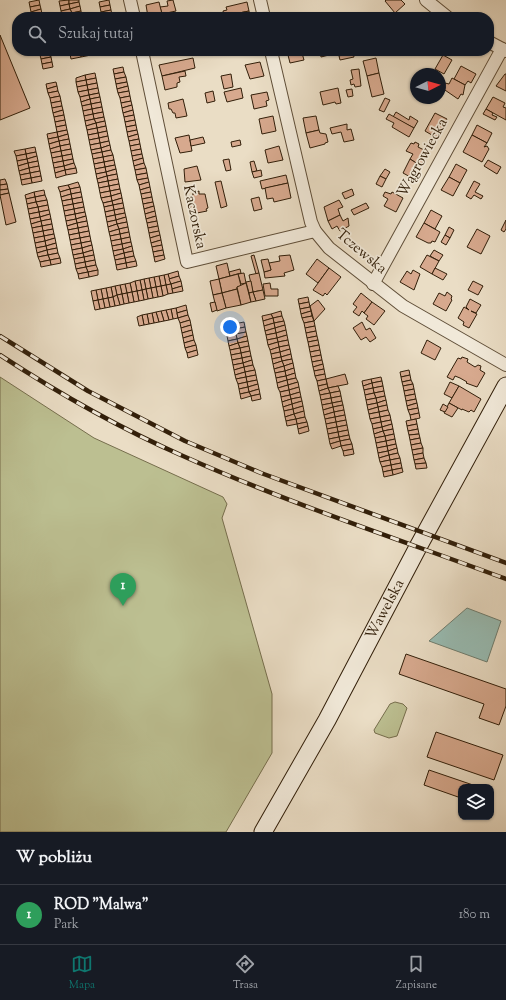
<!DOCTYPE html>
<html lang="pl">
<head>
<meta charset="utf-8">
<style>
	:root { --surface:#171b24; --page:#20242c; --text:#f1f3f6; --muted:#9ea1a6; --line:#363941; --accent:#0f766e }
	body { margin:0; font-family:"Sorts Mill Goudy",serif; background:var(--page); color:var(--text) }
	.controls { position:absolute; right:12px; bottom:12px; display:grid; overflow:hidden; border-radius:8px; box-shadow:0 1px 3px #0004 }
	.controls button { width:36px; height:36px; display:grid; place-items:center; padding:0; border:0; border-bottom:1px solid var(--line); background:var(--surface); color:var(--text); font:20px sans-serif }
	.compass { position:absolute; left:410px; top:68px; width:36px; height:36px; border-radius:50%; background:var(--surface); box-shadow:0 1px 3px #0004; rotate:84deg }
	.you { position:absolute; left:230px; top:327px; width:14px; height:14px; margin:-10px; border:3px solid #fff; border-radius:50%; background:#1a73e8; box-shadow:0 0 0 6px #1a73e833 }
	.badge { display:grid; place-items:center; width:26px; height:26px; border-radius:50%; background:var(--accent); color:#fff; font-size:13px; font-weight:700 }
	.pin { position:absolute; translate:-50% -33px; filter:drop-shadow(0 1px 2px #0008) }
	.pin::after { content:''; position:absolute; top:21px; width:14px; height:12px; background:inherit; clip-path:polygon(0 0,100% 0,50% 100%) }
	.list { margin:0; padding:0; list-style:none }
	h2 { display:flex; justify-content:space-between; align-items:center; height:52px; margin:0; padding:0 16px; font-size:17px }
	h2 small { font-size:13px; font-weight:400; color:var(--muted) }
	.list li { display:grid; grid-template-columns:26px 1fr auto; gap:12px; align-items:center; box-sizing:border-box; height:60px; padding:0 16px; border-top:1px solid var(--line) }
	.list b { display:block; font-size:15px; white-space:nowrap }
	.list p { margin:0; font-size:13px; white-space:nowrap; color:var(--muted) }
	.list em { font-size:13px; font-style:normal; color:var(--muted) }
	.icon { flex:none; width:22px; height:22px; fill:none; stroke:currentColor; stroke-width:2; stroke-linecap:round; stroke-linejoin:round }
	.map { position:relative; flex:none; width:506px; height:832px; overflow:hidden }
	.search { position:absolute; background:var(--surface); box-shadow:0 1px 3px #0004; left:12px; right:12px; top:12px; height:44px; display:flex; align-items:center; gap:10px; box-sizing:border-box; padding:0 14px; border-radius:16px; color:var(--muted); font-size:15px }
	.sheet { height:112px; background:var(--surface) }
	nav { display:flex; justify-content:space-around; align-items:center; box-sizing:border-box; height:56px; border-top:1px solid var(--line); background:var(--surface); font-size:11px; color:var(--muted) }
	nav a { display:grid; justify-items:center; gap:2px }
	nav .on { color:var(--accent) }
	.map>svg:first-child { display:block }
	.green { fill:#bcbf91; stroke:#766e4d }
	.water { fill:#98bcb3; stroke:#6f7d6f }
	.building { fill:#d7a98e; stroke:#311e09 }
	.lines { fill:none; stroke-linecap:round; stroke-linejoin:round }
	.street-casing { stroke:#5f4e38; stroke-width:14 }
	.secondary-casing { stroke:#311e09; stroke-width:19 }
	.street { stroke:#f1e9d9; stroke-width:12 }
	.secondary { stroke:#f1e9d9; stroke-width:17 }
	.rail-casing { stroke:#311e09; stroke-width:4.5 }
	.rail { stroke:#f1e9d9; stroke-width:3; stroke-dasharray:9; stroke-linecap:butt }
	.labels { text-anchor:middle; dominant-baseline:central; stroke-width:3.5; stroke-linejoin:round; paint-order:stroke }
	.street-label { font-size:15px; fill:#311e09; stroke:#f1e9d9 }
</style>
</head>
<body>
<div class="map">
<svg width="506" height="832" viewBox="0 0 506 832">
	<rect width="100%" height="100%" fill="#eaddc5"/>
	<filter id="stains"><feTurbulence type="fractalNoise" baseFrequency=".005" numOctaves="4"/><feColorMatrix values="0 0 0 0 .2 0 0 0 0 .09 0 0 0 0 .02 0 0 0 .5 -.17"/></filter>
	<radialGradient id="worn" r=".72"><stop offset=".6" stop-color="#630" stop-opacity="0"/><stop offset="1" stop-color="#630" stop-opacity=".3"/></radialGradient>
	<g class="green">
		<path d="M0,377L94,438L223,497L227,504L222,518L272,694V753L226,832H0Z"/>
		<path d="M395,702L403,704L407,708L397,736L389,738L375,733L374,730L390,704Z"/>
	</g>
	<path class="water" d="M467,608L501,621L487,662L429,641Z"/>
	<g class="building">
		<path d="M39,0L40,5L30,7L29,2Z"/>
		<path d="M69,0V4L60,6L59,1Z"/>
		<path d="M69,0H79V2L69,4Z"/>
		<path d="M109,0L110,5L100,7L99,2Z"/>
		<path d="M173,0L176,11L162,14L160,7L168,6L167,1Z"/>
		<path d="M386,0H401L405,4L395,13L385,1Z"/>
		<path d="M79,2L80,6L70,9L69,4Z"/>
		<path d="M159,2L162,14L156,15V17H148L146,5Z"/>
		<path d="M247,2L249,11L224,16L223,11L227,10L226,7Z"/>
		<path d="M69,4L70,9L61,11L60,6Z"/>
		<path d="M40,5L41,9L31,12L30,7Z"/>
		<path d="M110,5L111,10L101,12L100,7Z"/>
		<path d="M80,6L81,11L72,13L70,9Z"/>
		<path d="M41,9L42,14L32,16L31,12Z"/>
		<path d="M70,9L72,13L62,16L61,11Z"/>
		<path d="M111,10L112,15L102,17L101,12Z"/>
		<path d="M81,11L82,16L72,17V13Z"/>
		<path d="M249,11L250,17L224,16Z"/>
		<path d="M72,13V17H62V16Z"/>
		<path d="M0,35L30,108L0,120Z"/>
		<path d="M39,51H50V53L40,55Z"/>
		<path d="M90,51L91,55L81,57L80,52Z"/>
		<path d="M287,51H305L302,53L304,60L290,63Z"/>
		<path d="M320,51H328L329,55L321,57Z"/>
		<path d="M80,52L81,57L71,59L70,54Z"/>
		<path d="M353,52L354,57L340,60L339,56Z"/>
		<path d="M50,53L51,57L41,59L40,55Z"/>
		<path d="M443,55L452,60L444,74L435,69Z"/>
		<path d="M51,57L52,62L42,64L41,59Z"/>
		<path d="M193,58L195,68L162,76L159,65Z"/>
		<path d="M376,58L379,73L367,76L363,61Z"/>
		<path d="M52,62L53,67L43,69L42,64Z"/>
		<path d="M260,62L264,76L250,79L245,65Z"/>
		<path d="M461,66L476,74L471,83L468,81L465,85L454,79Z"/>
		<path d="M123,67L124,72L114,74L113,69Z"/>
		<path d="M359,69L361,86L355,87L354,84L351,85L350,80L353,79L351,70Z"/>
		<path d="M185,71L186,76L179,77L180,82L177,83V87L165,90L162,76Z"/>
		<path d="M124,72L126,77L115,79L114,74Z"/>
		<path d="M95,73L96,78L86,80L85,75Z"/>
		<path d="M379,73L384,94L372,97L367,76Z"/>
		<path d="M231,74L233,87L224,89L221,76Z"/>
		<path d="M505,74H506V91L496,86Z"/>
		<path d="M85,75L86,80L76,82V78Z"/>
		<path d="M126,77L127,82L116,84L115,79Z"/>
		<path d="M96,78L97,83L87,85L86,80Z"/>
		<path d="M452,78L465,85L463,95L461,94L458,99L442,88L445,83L449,84Z"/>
		<path d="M86,80L87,85L77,87L76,82Z"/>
		<path d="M56,82L57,86L47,89L46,84Z"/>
		<path d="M127,82L128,86L117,89L116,84Z"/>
		<path d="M97,83L98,88L88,90L87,85Z"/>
		<path d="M87,85L88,90L78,92L77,87Z"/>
		<path d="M57,86L58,91L48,93L47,89Z"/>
		<path d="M128,86L129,91L118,93L117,89Z"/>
		<path d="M98,88L99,93L89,95L88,90Z"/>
		<path d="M241,88L243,98L227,102L224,92Z"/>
		<path d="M338,88L341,103L336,104L335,102L323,105L320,92Z"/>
		<path d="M352,89L353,96L348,97L346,90Z"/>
		<path d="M88,90L89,95L80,97L78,92Z"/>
		<path d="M58,91L60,96L50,98L48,93Z"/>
		<path d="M129,91L130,96L120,98L118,93Z"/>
		<path d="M213,91L215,101L207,103L205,93Z"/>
		<path d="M267,92L269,100L266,101L267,106L254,109L251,95Z"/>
		<path d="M99,93L100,97L90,99L89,95Z"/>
		<path d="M89,95L90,99L81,102L80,97Z"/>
		<path d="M60,96L61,101L51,103L50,98Z"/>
		<path d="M130,96L131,101L121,103L120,98Z"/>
		<path d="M100,97L101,102L91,104L90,99Z"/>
		<path d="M493,97L505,103L503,107L506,108V120L486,109Z"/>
		<path d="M385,98L390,100L384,112L379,110Z"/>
		<path d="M90,99L91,104L82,106L81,102Z"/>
		<path d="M183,99L187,116L176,118L175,113H173L171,109H169L168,103Z"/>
		<path d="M61,101L62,106L52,108L51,103Z"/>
		<path d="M131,101L132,105L122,108L121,103Z"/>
		<path d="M101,102L102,107L92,109L91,104Z"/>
		<path d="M91,104L92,109L83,111L82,106Z"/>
		<path d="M132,105L133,110L123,113L122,108Z"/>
		<path d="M62,106L63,110L53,113L52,108Z"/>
		<path d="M102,107L103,112L93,114L92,109Z"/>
		<path d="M92,109L93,114L84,116L83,111Z"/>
		<path d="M486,109L493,113L492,115L497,117L495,120L483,114Z"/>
		<path d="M63,110L64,115L54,117L53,113Z"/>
		<path d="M133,110L134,115L124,117L123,113Z"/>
		<path d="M103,112L104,117L94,119L93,114Z"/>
		<path d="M396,112L409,120L410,116L418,121L414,128L393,117Z"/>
		<path d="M435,113L447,119L437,138L425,131Z"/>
		<path d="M93,114L94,119L85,121L84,116Z"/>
		<path d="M389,114L414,128L409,137L392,127L394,123L386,119Z"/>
		<path d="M64,115L65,120L55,122L54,117Z"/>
		<path d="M134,115L135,120L125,122L124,117Z"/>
		<path d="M273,116L276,131L262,134L259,119Z"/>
		<path d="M316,116L319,130L306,133L303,118Z"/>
		<path d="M104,117L105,121L96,123L94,119Z"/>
		<path d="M94,119L96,123L86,126L85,121Z"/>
		<path d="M65,120L66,125L56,127L55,122Z"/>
		<path d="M135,120L136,125L126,127L125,122Z"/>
		<path d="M105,121L106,126L97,128L96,123Z"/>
		<path d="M96,123L97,128L87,130L86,126Z"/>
		<path d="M347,124V130L351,129L354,140L344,142L341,132L332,134L330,128Z"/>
		<path d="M66,125L67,130L57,132L56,127Z"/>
		<path d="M136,125L137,130L127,132L126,127Z"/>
		<path d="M477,125L492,133L487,143L472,135Z"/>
		<path d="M106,126L107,131L98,133L97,128Z"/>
		<path d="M97,128L98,133L88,135L87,130Z"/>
		<path d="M67,130L68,134L58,137L57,132Z"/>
		<path d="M137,130L138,134L128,137L127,132Z"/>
		<path d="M319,130L320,133L326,134L328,142L325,143V144L310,148L306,133Z"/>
		<path d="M107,131L108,136L99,138L98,133Z"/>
		<path d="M57,132L58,137L48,139L47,134Z"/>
		<path d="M98,133L99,138L89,140L88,135Z"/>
		<path d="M68,134L69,139L59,141L58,137Z"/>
		<path d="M138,134L139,139L129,141L128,137Z"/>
		<path d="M189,135L192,151L180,153L175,138Z"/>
		<path d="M472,135L487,143L484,147L487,146L489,149L482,162L463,152Z"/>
		<path d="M108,136L109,141L100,143L99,138Z"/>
		<path d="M58,137L59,141L49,144L48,139Z"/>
		<path d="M203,137L205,143L191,146L190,140Z"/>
		<path d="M99,138L100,143L90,145L89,140Z"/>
		<path d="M69,139L70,144L60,146L59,141Z"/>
		<path d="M139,139L140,144L130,146L129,141Z"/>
		<path d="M240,140L241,145L232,147L231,142Z"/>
		<path d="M59,141L60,146L50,149L49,144Z"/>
		<path d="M109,141L110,145L101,148L100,143Z"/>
		<path d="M415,142L419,144L418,147L428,152L421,166L410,159L413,154L406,151L411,143L414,144Z"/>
		<path d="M100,143L101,148L91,150L90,145Z"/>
		<path d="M70,144L71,149L61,151L60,146Z"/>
		<path d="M140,144L141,149L131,151L130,146Z"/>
		<path d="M110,145L111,150L102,152L101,148Z"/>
		<path d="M60,146L61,151L51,153L50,149Z"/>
		<path d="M279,146L283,160L268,163L265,150Z"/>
		<path d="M35,147L36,152L26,154L25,149Z"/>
		<path d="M101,148L102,152L92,154L91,150Z"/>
		<path d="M25,149L26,154L16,156L14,151Z"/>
		<path d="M71,149L72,154L62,156L61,151Z"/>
		<path d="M141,149L142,154L132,156L131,151Z"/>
		<path d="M111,150L113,155L103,157L102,152Z"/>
		<path d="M61,151L62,156L52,158L51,153Z"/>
		<path d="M36,152L37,156L27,159L26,154Z"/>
		<path d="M102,152L103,157L93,159L92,154Z"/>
		<path d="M26,154L27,159L17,161L16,156Z"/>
		<path d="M72,154L73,159L63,161L62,156Z"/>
		<path d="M142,154L143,158L133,161L132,156Z"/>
		<path d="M113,155L114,160L104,162L103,157Z"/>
		<path d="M37,156L38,161L28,163L27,159Z"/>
		<path d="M62,156L63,161L53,163L52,158Z"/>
		<path d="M103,157L104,162L94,164L93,159Z"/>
		<path d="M143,158L144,163L134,166L133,161Z"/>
		<path d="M27,159L28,163L18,166L17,161Z"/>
		<path d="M73,159L74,163L64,166L63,161Z"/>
		<path d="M229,159L231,170L226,171L223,160Z"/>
		<path d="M410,159L421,166L414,179L403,173Z"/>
		<path d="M114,160L115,165L105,167L104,162Z"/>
		<path d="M488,160L501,167L497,174L484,166Z"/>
		<path d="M38,161L39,166L29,168L28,163Z"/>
		<path d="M63,161L64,166L54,168L53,163Z"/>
		<path d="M254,161L257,171L252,172L250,162Z"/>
		<path d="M104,162L105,167L95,169L94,164Z"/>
		<path d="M28,163L29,168L19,171L18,166Z"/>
		<path d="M74,163L76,168L65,170L64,166Z"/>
		<path d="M144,163L146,168L135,170L134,166Z"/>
		<path d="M456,164L467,170L460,183L449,177Z"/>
		<path d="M115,165L116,169L106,172L105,167Z"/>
		<path d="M39,166L40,171L30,173L29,168Z"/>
		<path d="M64,166L65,170L55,173L54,168Z"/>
		<path d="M197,166L201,180L185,182L184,169Z"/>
		<path d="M105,167L106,172L96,174L95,169Z"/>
		<path d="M29,168L30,173L20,175L19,171Z"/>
		<path d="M76,168L77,173L66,175L65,170Z"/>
		<path d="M146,168L147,173L136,175L135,170Z"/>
		<path d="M116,169L117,174L107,176L106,172Z"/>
		<path d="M385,169L390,172L386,179L380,176Z"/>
		<path d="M65,170L66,175L56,178L55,173Z"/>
		<path d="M261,170L262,176L254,178L252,172Z"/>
		<path d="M40,171L41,176L31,178L30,173Z"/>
		<path d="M106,172L107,176L97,179L96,174Z"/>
		<path d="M30,173L31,178L21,180L20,175Z"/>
		<path d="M147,173L148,178L137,180L136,175Z"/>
		<path d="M117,174L118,179L108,181L107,176Z"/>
		<path d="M286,175L288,183L262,189L260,181Z"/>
		<path d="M41,176L42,181L32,183L31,178Z"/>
		<path d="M107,176L108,181L98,183L97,179Z"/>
		<path d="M380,176L386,179L382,187L376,184Z"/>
		<path d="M449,177L460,183L453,196L441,190Z"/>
		<path d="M31,178L32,183L22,185L21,180Z"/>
		<path d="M148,178L149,182L139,185L137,180Z"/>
		<path d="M5,179L7,184L0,185V180Z"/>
		<path d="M118,179L119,184L109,186L108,181Z"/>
		<path d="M108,181L109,186L99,188L98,183Z"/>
		<path d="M221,181L227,206L221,208L215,182Z"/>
		<path d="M474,181L480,184L475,192L483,196L481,199L474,195L471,199L466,196Z"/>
		<path d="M78,182L80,187L70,189L68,185Z"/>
		<path d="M149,182L150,187L140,190L139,185Z"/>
		<path d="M288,183L291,198L274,202L273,198L267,199L265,188Z"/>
		<path d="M7,184L8,189L0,190V185Z"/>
		<path d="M119,184L120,189L110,191L109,186Z"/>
		<path d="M68,185L70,189L60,192L58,187Z"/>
		<path d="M109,186L110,191L100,193L99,188Z"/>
		<path d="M80,187L81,192L71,194L70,189Z"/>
		<path d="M150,187L151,192L141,194L140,190Z"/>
		<path d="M8,189L9,193L0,195V190Z"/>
		<path d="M70,189L71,194L61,197L60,192Z"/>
		<path d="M120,189L121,193L111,196L110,191Z"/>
		<path d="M352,189L354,195L345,199L342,193Z"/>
		<path d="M44,190L45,195L35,197L34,192Z"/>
		<path d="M110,191L111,196L101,198L100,193Z"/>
		<path d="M199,191V194H205L208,208L206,209L207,211L192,214L188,197L193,195V193Z"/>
		<path d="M34,192L35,197L26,199L25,195Z"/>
		<path d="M81,192L82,197L72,199L71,194Z"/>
		<path d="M151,192L152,197L142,199L141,194Z"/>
		<path d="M385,192L391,194L392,192L403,198L396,212L384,206L388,199L383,196Z"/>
		<path d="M9,193L16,222L6,225L0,195Z"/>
		<path d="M121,193L122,198L112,201L111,196Z"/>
		<path d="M71,194L72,199L62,201L61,197Z"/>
		<path d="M45,195L47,200L36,202L35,197Z"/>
		<path d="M111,196L112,201L103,203L101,198Z"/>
		<path d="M35,197L36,202L27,204L26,199Z"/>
		<path d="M82,197L83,202L73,204L72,199Z"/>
		<path d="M152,197L153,202L143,204L142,199Z"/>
		<path d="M259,197L262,209L254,211L251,199Z"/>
		<path d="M122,198L123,203L113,205L112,201Z"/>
		<path d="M72,199L73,204L63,206L62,201Z"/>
		<path d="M47,200L48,205L38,207L36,202Z"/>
		<path d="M339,200L343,207L338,209L340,215L328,221L324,207Z"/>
		<path d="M112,201L113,205L104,207L103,203Z"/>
		<path d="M36,202L38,207L28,209L27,204Z"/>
		<path d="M83,202L84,207L74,209L73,204Z"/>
		<path d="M153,202L154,206L144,209L143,204Z"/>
		<path d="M123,203L124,208L114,210L113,205Z"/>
		<path d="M366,203L369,208L354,215L351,210Z"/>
		<path d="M73,204L74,209L64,211L63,206Z"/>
		<path d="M48,205L49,210L39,212L38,207Z"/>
		<path d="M113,205L114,210L105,212L104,207Z"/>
		<path d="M154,206L155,211L145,214L144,209Z"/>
		<path d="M38,207L39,212L29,214L28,209Z"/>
		<path d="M84,207L85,212L75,214L74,209Z"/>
		<path d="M124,208L125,213L115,215L114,210Z"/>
		<path d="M74,209L75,214L65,216L64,211Z"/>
		<path d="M49,210L50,214L40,217L39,212Z"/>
		<path d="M114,210L115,215L106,217L105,212Z"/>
		<path d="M431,210L442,216L435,229L424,223Z"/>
		<path d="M155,211L156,216L146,219L145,214Z"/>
		<path d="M39,212L40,217L30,219L29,214Z"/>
		<path d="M85,212L86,216L76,219L75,214Z"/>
		<path d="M125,213L126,217L116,220L115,215Z"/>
		<path d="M50,214L51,219L41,221L40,217Z"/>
		<path d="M75,214L76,219L66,221L65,216Z"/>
		<path d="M115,215L116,220L107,222L106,217Z"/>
		<path d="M340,215L343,221L348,218L349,226L340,231L337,226L332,229L328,221Z"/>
		<path d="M86,216L87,221L77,223L76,219Z"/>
		<path d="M156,216L157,221L147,223L146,219Z"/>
		<path d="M40,217L41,221L31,224L30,219Z"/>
		<path d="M126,217L127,222L117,224L116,220Z"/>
		<path d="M51,219L52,224L42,226L41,221Z"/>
		<path d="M76,219L77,223L67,226L66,221Z"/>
		<path d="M116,220L117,224L108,227L107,222Z"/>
		<path d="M506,220V229L504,232L501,230Z"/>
		<path d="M41,221L42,226L32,228L31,224Z"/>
		<path d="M87,221L88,226L78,228L77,223Z"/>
		<path d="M157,221L158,226L148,228L147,223Z"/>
		<path d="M127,222L128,227L119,229L117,224Z"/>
		<path d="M77,223L78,228L68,230L67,226Z"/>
		<path d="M424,223L440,232L435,242L432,241L431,243H428L416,237Z"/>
		<path d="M52,224L53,229L43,231L42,226Z"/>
		<path d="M117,224L119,229L109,232L108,227Z"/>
		<path d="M42,226L43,231L33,233L32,228Z"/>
		<path d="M88,226L89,231L79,233L78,228Z"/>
		<path d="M158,226L159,231L149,233L148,228Z"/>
		<path d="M128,227L129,232L120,234L119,229Z"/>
		<path d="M449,227L454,230L450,238L445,235Z"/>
		<path d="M78,228L79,233L69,235L68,230Z"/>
		<path d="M53,229L54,234L44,236L43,231Z"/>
		<path d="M119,229L120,234L110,236L109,232Z"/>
		<path d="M477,229L490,236L481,254L467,247Z"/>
		<path d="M43,231L44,236L34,238L33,233Z"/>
		<path d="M89,231L90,236L80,238L79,233Z"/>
		<path d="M159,231L160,235L150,238L149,233Z"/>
		<path d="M129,232L130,237L121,239L120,234Z"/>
		<path d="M79,233L80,238L70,240L69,235Z"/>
		<path d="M54,234L55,238L45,241L44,236Z"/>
		<path d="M120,234L121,239L111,241L110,236Z"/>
		<path d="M160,235L161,240L151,243L150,238Z"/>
		<path d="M445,235L450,238L446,245L441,242Z"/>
		<path d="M44,236L45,241L35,243L34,238Z"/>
		<path d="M90,236L91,241L81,243L80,238Z"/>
		<path d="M130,237L131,242L122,244L121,239Z"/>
		<path d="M55,238L56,243L46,246L45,241Z"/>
		<path d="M80,238L81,243L71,245L70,240Z"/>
		<path d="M121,239L122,244L112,246L111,241Z"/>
		<path d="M161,240L162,245L152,247L151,243Z"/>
		<path d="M45,241L46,246L36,248L35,243Z"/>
		<path d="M91,241L92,245L82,248L81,243Z"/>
		<path d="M131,242L132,246L123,249L122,244Z"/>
		<path d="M56,243L57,248L47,250L46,246Z"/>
		<path d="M81,243L82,248L72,250L71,245Z"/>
		<path d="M122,244L123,249L113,251L112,246Z"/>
		<path d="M92,245L93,250L83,253L82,248Z"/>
		<path d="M162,245L163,250L153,252L152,247Z"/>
		<path d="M46,246L47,250L37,253L36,248Z"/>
		<path d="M132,246L133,251L124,253L123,249Z"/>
		<path d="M57,248L58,253L48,255L47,250Z"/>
		<path d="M82,248L83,253L73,255L72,250Z"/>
		<path d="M123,249L124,253L114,256L113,251Z"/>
		<path d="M47,250L48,255L38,257L37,253Z"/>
		<path d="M93,250L94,255L84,257L83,253Z"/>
		<path d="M163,250L164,255L154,257L153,252Z"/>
		<path d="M434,250L443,255L439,261L430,256Z"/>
		<path d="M133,251L134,256L125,258L124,253Z"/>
		<path d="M58,253L60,258L50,260L48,255Z"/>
		<path d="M83,253L84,257L74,259L73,255Z"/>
		<path d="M124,253L125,258L115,260L114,256Z"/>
		<path d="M48,255L50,260L40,262L38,257Z"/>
		<path d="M94,255L95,260L85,262L84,257Z"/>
		<path d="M164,255L165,259L155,262L154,257Z"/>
		<path d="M254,255L259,273L256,274L251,256Z"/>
		<path d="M290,255L294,270L284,273L285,276L265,278L264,272L271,270L269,263L280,261L279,256Z"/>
		<path d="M427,255L439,261L432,274L420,267Z"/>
		<path d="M134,256L136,261L126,263L125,258Z"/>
		<path d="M84,257L85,262L75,264L74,259Z"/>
		<path d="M60,258L61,263L51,265L50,260Z"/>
		<path d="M125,258L126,263L116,265L115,260Z"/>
		<path d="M268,259L271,270L264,272L261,260Z"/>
		<path d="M317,259L329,268L318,283L306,274Z"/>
		<path d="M50,260L51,265L41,267L40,262Z"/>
		<path d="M95,260L96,265L86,267L85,262Z"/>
		<path d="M136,261L137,266L127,268L126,263Z"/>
		<path d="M85,262L86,267L76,269L75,264Z"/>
		<path d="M126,263L127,268L117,270L116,265Z"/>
		<path d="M227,263L230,276L219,279L216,266Z"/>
		<path d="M96,265L98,270L88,272L86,267Z"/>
		<path d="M86,267L88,272L78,274L76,269Z"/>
		<path d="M329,268L341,277L327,295L325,293L323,296L313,290Z"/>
		<path d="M435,268L447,274L443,280L432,274Z"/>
		<path d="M240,269L241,273L230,276L229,272Z"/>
		<path d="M98,270V275L89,277L88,272Z"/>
		<path d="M413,270L420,274L414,290L400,282L407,271L411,274Z"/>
		<path d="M178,271L179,276L169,279L168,274Z"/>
		<path d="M88,272L89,277L79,279L78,274Z"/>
		<path d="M244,273L246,283L241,284L238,274Z"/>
		<path d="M259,273L263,290L253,292L249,275Z"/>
		<path d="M168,274L171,284L166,285L164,275Z"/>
		<path d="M238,274L241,286L237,287V289L222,293L219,279Z"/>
		<path d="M164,275L166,285L161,286L159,276Z"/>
		<path d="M159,276L161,286L156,287L154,277Z"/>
		<path d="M179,276L181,281L171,284L169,279Z"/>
		<path d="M154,277L156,287L151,288L149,278Z"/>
		<path d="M149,278L151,288L146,289L144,279Z"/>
		<path d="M144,279L146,289L142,290L140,280Z"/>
		<path d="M219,279L222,293L213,295L210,281Z"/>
		<path d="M140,280L142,290L137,291L135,281Z"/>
		<path d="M135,281L137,291L132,292L130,283Z"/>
		<path d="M181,281L182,286L172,289L171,284Z"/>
		<path d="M251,281L253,292L249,293L246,282Z"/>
		<path d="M473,281L483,286L478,295L468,290Z"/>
		<path d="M130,283L132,292L127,293L125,284Z"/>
		<path d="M246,283L251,302L241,305L237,287Z"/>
		<path d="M270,283L271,289H278V296H265L263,284Z"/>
		<path d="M125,284L127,293L122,294L120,285Z"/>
		<path d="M171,284L173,293L168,294L166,285Z"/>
		<path d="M120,285L122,294L117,295L115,286Z"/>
		<path d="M166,285L168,294L163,296L161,286Z"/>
		<path d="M115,286L117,295L113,297L111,287Z"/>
		<path d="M161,286L163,296L158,297L156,287Z"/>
		<path d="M182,286L183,291L173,293L172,289Z"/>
		<path d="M111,287L113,297L108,298L106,288Z"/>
		<path d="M156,287L158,297L153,298L151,288Z"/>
		<path d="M106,288L108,298L103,299L101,289Z"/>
		<path d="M151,288L153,298L148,299L146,289Z"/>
		<path d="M101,289L103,299L98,300L96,290Z"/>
		<path d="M146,289L148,299L144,300L142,290Z"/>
		<path d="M237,289L241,305L226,308L222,293Z"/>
		<path d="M96,290L98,300L93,301L91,291Z"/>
		<path d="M142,290L144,300L139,301L137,291Z"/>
		<path d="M263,290L265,299L256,301L253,292Z"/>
		<path d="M137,291L139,301L134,302L132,292Z"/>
		<path d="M132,292L134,302L129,303L127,293Z"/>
		<path d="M253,292L256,301L251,302L249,293Z"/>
		<path d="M447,292L452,296L451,299L452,300L446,311L433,304L439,293L445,296Z"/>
		<path d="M127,293L129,303L124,304L122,294Z"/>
		<path d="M222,293L226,308L217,311L213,295Z"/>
		<path d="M361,293L372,302L364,313L362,311L359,316L353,312L357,307L353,304Z"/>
		<path d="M122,294L124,304L120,305L117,295Z"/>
		<path d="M117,295L120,305L115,306L113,297Z"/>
		<path d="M113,297L115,306L110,307L108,298Z"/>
		<path d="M308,297L309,302L299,304L298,299Z"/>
		<path d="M108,298L110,307L105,308L103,299Z"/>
		<path d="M103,299L105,308L100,309L98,300Z"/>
		<path d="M470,299L481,305L476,313L471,311L477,314L469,328L463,325L464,322L458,318L464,307L469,310L466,307Z"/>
		<path d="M98,300L100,309L95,310L93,301Z"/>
		<path d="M318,300L325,309L314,321L310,306Z"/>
		<path d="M215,302L217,310L212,312L210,303Z"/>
		<path d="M309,302L310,307L300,309L299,304Z"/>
		<path d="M372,302L385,311L374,325L366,319L368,316L364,313Z"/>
		<path d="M186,305L187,310L177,313L176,308Z"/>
		<path d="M310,307L311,311L301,314L300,309Z"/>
		<path d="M176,308L178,318L173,319L171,309Z"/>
		<path d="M171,309L173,319L169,320L166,310Z"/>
		<path d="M166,310L169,320L164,321L161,311Z"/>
		<path d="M187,310L188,315L178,318L177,313Z"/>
		<path d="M161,311L164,321L159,322L156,312Z"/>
		<path d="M281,311L282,316L273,318L271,314Z"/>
		<path d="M311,311L312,316L302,318L301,314Z"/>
		<path d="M156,312L159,322L154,323L152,313Z"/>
		<path d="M152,313L154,323L149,324L147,314Z"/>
		<path d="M147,314L149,324L144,325L142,315Z"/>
		<path d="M271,314L273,318L263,321L262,316Z"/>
		<path d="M142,315L144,325L139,326L137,317Z"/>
		<path d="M188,315L190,320L180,323L178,318Z"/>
		<path d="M282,316L284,321L274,323L273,318Z"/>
		<path d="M312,316L314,321L304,323L302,318Z"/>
		<path d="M273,318L274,323L264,326L263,321Z"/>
		<path d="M190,320L191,325L181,328L180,323Z"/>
		<path d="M284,321L285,325L275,328L274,323Z"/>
		<path d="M314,321L315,326L305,328L304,323Z"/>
		<path d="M244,322L245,327L235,329L234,324Z"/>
		<path d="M362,322L366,330L370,328L376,338L370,342L366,337L361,340L353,328Z"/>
		<path d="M274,323L275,328L265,331L264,326Z"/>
		<path d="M234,324L235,329L226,331L225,326Z"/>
		<path d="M191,325L192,330L182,333L181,328Z"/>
		<path d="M285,325L286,330L276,333L275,328Z"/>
		<path d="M315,326L316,331L306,333L305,328Z"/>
		<path d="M245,327L246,332L236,334L235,329Z"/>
		<path d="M275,328L276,333L266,335L265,331Z"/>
		<path d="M235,329L236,334L227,336L226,331Z"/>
		<path d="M192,330L193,335L183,338L182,333Z"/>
		<path d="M286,330L287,335L277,338L276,333Z"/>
		<path d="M316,331L317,336L307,338L306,333Z"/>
		<path d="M246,332L247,336L237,339L236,334Z"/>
		<path d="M276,333L277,338L267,340L266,335Z"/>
		<path d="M236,334L237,339L228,341L227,336Z"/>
		<path d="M193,335L194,340L184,343L183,338Z"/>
		<path d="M287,335L288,340L278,342L277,338Z"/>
		<path d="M247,336L248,341L238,343L237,339Z"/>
		<path d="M317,336L318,340L308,342L307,338Z"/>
		<path d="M277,338L278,342L268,345L267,340Z"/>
		<path d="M237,339L238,343L229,346L228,341Z"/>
		<path d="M194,340L196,345L185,348L184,343Z"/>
		<path d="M288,340L289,345L279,347L278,342Z"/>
		<path d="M318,340L319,345L309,347L308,342Z"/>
		<path d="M427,340L441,348L435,360L421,353Z"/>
		<path d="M248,341L249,346L240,348L238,343Z"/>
		<path d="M278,342L279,347L270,350L268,345Z"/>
		<path d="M238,343L240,348L230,350L229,346Z"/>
		<path d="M196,345L197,350L187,353L185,348Z"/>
		<path d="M289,345L290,349L280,352L279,347Z"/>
		<path d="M319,345L320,350L310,352L309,347Z"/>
		<path d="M249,346L250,351L241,353L240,348Z"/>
		<path d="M279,347L280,352L271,354L270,350Z"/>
		<path d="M240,348L241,353L231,355L230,350Z"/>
		<path d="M290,349L291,354L281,357L280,352Z"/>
		<path d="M197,350L198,355L188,358L187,353Z"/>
		<path d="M320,350L321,355L311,357L310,352Z"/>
		<path d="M250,351L251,356L242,358L241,353Z"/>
		<path d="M280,352L281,357L272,359L271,354Z"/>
		<path d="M241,353L242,358L232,360L231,355Z"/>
		<path d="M291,354L292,359L282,361L281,357Z"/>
		<path d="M321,355L322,360L312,362L311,357Z"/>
		<path d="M251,356L252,360L243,363L242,358Z"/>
		<path d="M281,357L282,361L273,364L272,359Z"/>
		<path d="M462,357L468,359L467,362L475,367L478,365L481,366L480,370L485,373L477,387L466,383L467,382L460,378L455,376L453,380L447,377L458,358L461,359Z"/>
		<path d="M242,358L243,363L233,365L232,360Z"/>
		<path d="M292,359L293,363L284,366L282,361Z"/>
		<path d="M252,360L253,365L244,367L243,363Z"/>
		<path d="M322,360L323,364L313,367L312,362Z"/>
		<path d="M282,361L284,366L274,369L273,364Z"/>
		<path d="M243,363L244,367L234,370L233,365Z"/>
		<path d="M293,363L294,368L285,371L284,366Z"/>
		<path d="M323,364L324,369L314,371L313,367Z"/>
		<path d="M253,365L255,370L245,372L244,367Z"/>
		<path d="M284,366L285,371L275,373L274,369Z"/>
		<path d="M244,367L245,372L235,375L234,370Z"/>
		<path d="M294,368L295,373L286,376L285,371Z"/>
		<path d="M324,369L325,374L315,376L314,371Z"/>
		<path d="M255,370L256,375L246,377L245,372Z"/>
		<path d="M409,370L410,375L401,377L400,372Z"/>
		<path d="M285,371L286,376L276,378L275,373Z"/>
		<path d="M245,372L246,377L236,379L235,375Z"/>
		<path d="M295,373L296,378L287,380L286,376Z"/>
		<path d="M325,374L326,379L317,381L315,376Z"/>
		<path d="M345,374L348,384L328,388L326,379Z"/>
		<path d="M256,375L257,380L247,382L246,377Z"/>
		<path d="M410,375L411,380L402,382L401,377Z"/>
		<path d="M286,376L287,380L277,383L276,378Z"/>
		<path d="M246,377L247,382L238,384L236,379Z"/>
		<path d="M381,377L382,381L372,383L371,379Z"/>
		<path d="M296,378L298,382L288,385L287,380Z"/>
		<path d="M326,379L327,384L318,386L317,381Z"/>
		<path d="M371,379L372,383L363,386L362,381Z"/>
		<path d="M257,380L258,384L248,387L247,382Z"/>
		<path d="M287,380L288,385L278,388L277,383Z"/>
		<path d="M411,380L413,384L403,386L402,382Z"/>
		<path d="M382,381L383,386L373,388L372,383Z"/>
		<path d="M247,382L248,387L239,389L238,384Z"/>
		<path d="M298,382L299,387L289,390L288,385Z"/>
		<path d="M450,382L459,386L452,398L444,394Z"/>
		<path d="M372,383L373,388L364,390L363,386Z"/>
		<path d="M258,384L259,389L249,392L248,387Z"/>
		<path d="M327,384L328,388L319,391L318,386Z"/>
		<path d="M413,384L414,389L404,391L403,386Z"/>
		<path d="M288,385L289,390L280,392L278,388Z"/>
		<path d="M338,386L340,391L330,393L328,388Z"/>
		<path d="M383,386L384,391L374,393L373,388Z"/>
		<path d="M459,386L481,399L474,412L471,410L469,412L462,409V410L449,403Z"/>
		<path d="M248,387L249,392L240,394L239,389Z"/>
		<path d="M299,387L300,392L290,395L289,390Z"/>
		<path d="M328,388L330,393L320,395L319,391Z"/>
		<path d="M373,388L374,393L365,395L364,390Z"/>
		<path d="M259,389L260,394L251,396L249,392Z"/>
		<path d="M414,389L415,394L405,396L404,391Z"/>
		<path d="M289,390L290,395L281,397L280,392Z"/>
		<path d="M340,391L341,396L331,398L330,393Z"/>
		<path d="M384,391L385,396L376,398L374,393Z"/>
		<path d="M249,392L251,396L241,399L240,394Z"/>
		<path d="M300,392L301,397L291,399L290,395Z"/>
		<path d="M330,393L331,398L321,400L320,395Z"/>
		<path d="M374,393L376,398L366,400L365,395Z"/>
		<path d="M260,394L261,399L252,401L251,396Z"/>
		<path d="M415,394L416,399L406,401L405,396Z"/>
		<path d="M290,395L291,399L282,402L281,397Z"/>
		<path d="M341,396L342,401L332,403L331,398Z"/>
		<path d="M385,396L386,400L377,403L376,398Z"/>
		<path d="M301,397L302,401L292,404L291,399Z"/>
		<path d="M331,398L332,403L322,405L321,400Z"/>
		<path d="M376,398L377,403L367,405L366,400Z"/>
		<path d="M291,399L292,404L283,407L282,402Z"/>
		<path d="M416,399L417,403L407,406L406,401Z"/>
		<path d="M386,400L387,405L378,407L377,403Z"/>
		<path d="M302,401L303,406L293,409L292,404Z"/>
		<path d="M342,401L343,405L333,407L332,403Z"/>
		<path d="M332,403L333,407L323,410L322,405Z"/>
		<path d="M377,403L378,407L368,410L367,405Z"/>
		<path d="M417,403L418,408L408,410L407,406Z"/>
		<path d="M449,403L458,408L452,417L444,413Z"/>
		<path d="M292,404L293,409L284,411L283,407Z"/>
		<path d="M443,404L448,407L445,412L440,410Z"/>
		<path d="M343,405L344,410L334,412L333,407Z"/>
		<path d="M387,405L388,410L379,412L378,407Z"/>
		<path d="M303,406L304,411L294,414L293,409Z"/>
		<path d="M333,407L334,412L324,415L323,410Z"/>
		<path d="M378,407L379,412L369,414L368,410Z"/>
		<path d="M418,408L419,413L410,415L408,410Z"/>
		<path d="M293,409L294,414L285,417L284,411Z"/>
		<path d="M344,410L345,415L335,417L334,412Z"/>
		<path d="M388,410L390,415L380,417L379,412Z"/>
		<path d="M304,411L305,417L296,419L294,414Z"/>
		<path d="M334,412L335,417L325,419L324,415Z"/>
		<path d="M379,412L380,417L370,419L369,414Z"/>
		<path d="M419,413L420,418L411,420L410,415Z"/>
		<path d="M294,414L296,419L286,421L285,417Z"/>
		<path d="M345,415L346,420L336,422L335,417Z"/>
		<path d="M390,415L391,420L381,422L380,417Z"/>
		<path d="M305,417L307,422L297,424L296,419Z"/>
		<path d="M335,417L336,422L326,424L325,419Z"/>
		<path d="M380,417L381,422L372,424L370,419Z"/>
		<path d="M296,419L297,424L287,426L286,421Z"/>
		<path d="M416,419L417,424L407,426L406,421Z"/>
		<path d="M346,420L347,425L337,427L336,422Z"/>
		<path d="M391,420L392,424L382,427L381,422Z"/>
		<path d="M307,422L308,426L298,429L297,424Z"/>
		<path d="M336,422L337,427L327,429L326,424Z"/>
		<path d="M381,422L382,427L373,429L372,424Z"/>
		<path d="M392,424L393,429L383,431L382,427Z"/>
		<path d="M417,424L418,429L408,431L407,426Z"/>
		<path d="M347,425L348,430L338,432L337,427Z"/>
		<path d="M308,426L309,431L299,434L298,429Z"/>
		<path d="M337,427L338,432L328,434L327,429Z"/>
		<path d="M382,427L383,431L374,434L373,429Z"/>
		<path d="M393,429L394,434L385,436L383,431Z"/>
		<path d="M418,429L419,434L409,435L408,431Z"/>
		<path d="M348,430L349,435L339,437L338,432Z"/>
		<path d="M383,431L385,436L375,438L374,434Z"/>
		<path d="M338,432L339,437L329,439L328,434Z"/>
		<path d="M394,434L395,439L386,441L385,436Z"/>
		<path d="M419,434L420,438L410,440L409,435Z"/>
		<path d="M349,435L350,439L340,441L339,437Z"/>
		<path d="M385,436L386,441L376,443L375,438Z"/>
		<path d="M339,437L340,441L330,444L329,439Z"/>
		<path d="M420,438L421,443L411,445L410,440Z"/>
		<path d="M350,439L352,444L341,446L340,441Z"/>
		<path d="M395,439L396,444L387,446L386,441Z"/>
		<path d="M340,441L341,446L332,449L330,444Z"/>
		<path d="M386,441L387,446L377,448L376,443Z"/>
		<path d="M421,443L423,448L412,450L411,445Z"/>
		<path d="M352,444L353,449L343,451L341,446Z"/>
		<path d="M396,444L397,448L388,451L387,446Z"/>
		<path d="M387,446L388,451L378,453L377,448Z"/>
		<path d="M397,448L398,453L389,455L388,451Z"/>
		<path d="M423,448V453L413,455L412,450Z"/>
		<path d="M353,449L354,454L344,456L343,451Z"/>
		<path d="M388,451L389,455L379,458L378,453Z"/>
		<path d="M398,453L400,458L390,460L389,455Z"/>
		<path d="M423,453L424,458L414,460L413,455Z"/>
		<path d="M389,455L390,460L380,462L379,458Z"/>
		<path d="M400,458L401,463L391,465L390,460Z"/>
		<path d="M424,458L426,463L415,464L414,460Z"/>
		<path d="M390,460L391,465L382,467L380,462Z"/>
		<path d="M401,463L402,468L392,470L391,465Z"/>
		<path d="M426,463L427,468L416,469L415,464Z"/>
		<path d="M391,465L392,470L383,472L382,467Z"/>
		<path d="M402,468L403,472L393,475L392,470Z"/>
		<path d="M392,470L393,475L384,477L383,472Z"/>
		<path d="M406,654L506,689V706L499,725L479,718L484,704L399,674Z"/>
		<path d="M436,732L503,755L494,780L427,757Z"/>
		<path d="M429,770L476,786L475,787H461V798L424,785Z"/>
	</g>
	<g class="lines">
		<g class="street-casing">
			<g id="street">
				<path d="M130,0L134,17"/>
				<path d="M260,0L264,17"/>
				<path d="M426,0L447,17"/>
				<path d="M489,42L506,51"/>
				<path d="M142,51L187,262L315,231"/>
				<path d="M271,51L311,222L315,231L329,248L403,306L506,365"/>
				<path d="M373,284L502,49"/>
			</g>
		</g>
		<g class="secondary-casing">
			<g id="secondary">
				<path id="s1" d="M263,832L327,720L418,547L506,386"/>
			</g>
		</g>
		<use href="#street" class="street"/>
		<use href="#secondary" class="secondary"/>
		<g class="rail-casing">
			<g id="rail">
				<path d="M0,336L88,391L185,441L261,473L506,563"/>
				<path d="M0,355C58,393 119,428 183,456C288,503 398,539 506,579"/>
			</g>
		</g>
		<use href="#rail" class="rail"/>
	</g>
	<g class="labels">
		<g class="street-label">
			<text transform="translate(423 158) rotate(-61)">Wągrowiecka</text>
			<text transform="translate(194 217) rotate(78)">Kaczorska</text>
			<text transform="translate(361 252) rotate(40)">Tczewska</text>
			<text stroke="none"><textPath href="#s1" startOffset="254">Wawelska</textPath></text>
		</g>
	</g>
	<rect width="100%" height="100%" filter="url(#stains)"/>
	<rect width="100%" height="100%" fill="url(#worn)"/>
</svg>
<div class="controls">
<button><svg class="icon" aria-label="layers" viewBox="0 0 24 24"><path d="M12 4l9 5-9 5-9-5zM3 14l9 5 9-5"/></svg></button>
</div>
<svg class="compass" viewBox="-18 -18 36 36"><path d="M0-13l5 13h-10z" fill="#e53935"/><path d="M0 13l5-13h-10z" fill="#9ea1a6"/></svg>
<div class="you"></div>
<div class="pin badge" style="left:123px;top:606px;background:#2e9e5b">1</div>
<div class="search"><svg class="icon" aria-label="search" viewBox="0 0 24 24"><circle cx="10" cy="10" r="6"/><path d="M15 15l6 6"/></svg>Szukaj tutaj</div>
</div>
<section class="sheet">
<h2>W pobliżu<small></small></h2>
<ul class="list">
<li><span class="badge" style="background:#2e9e5b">1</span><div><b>ROD &quot;Malwa&quot;</b><p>Park</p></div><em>180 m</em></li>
</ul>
</section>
<nav>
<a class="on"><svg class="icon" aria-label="map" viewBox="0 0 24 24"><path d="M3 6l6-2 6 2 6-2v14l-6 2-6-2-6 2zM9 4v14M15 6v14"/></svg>Mapa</a>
<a><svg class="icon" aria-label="directions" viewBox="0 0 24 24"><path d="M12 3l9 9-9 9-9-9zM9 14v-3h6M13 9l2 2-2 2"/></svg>Trasa</a>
<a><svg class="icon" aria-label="saved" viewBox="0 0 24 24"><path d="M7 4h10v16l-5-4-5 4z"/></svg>Zapisane</a>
</nav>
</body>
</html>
